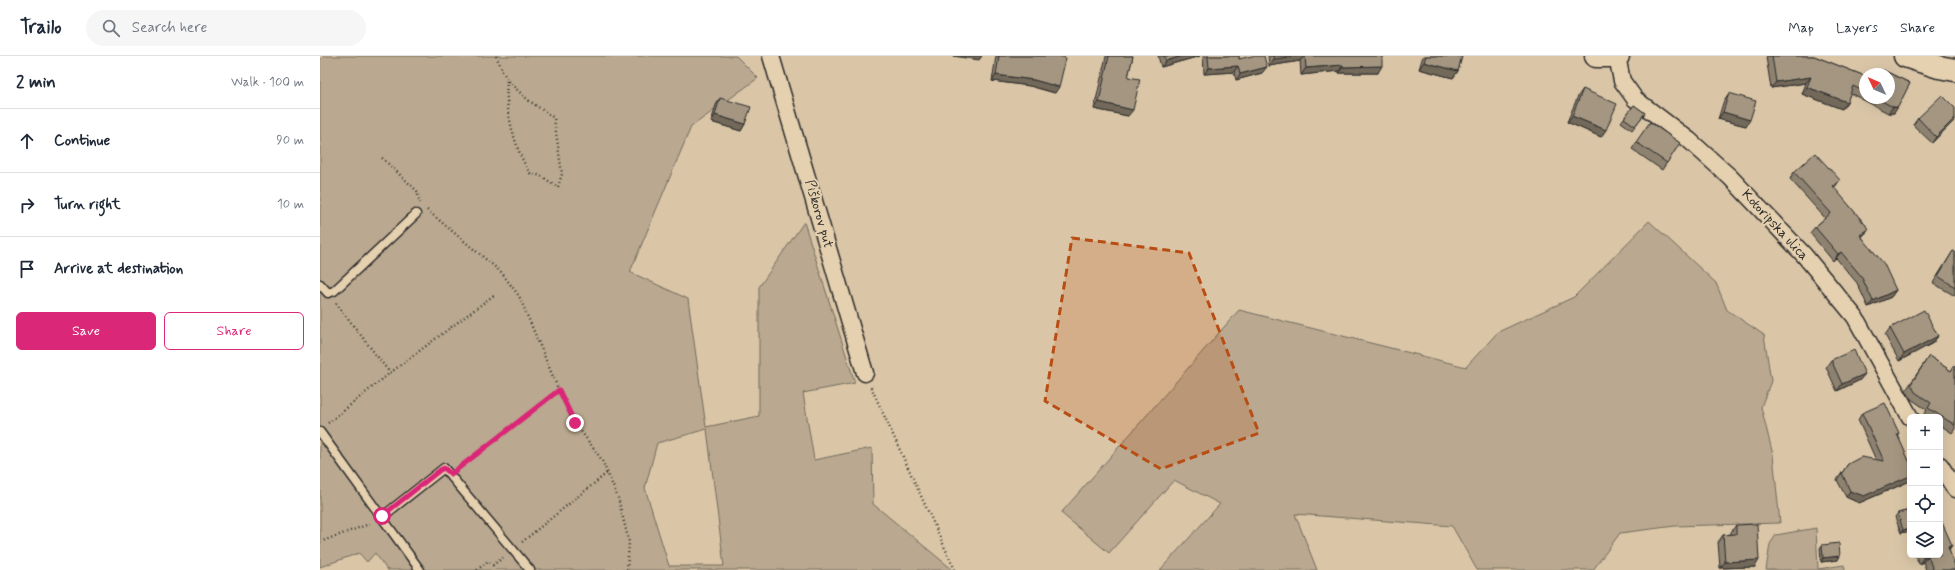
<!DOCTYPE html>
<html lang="en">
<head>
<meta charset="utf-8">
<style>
	:root { --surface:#fff; --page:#f6f6f7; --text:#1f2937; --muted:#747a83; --line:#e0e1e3; --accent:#db2777 }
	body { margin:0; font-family:Mynerve,sans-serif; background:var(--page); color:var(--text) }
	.controls { position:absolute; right:12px; bottom:12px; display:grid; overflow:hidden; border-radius:6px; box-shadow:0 4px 16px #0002 }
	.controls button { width:36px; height:36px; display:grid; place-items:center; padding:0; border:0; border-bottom:1px solid var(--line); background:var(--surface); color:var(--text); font:20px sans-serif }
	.compass { position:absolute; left:1539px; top:12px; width:36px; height:36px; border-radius:50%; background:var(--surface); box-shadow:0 4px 16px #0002; rotate:314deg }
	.stop { position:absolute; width:12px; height:12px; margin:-9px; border:3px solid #db2777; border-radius:50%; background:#fff }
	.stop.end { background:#db2777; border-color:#fff; box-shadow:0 1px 4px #0008 }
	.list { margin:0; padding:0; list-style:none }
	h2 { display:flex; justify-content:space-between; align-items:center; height:52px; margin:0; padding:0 16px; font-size:17px }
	h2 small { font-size:13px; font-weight:400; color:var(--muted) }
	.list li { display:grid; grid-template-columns:26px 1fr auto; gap:12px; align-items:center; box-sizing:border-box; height:64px; padding:0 16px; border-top:1px solid var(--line) }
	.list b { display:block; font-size:15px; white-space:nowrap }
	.list em { font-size:13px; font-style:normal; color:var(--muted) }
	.actions { display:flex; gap:8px; padding:12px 16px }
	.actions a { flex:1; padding:9px 0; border:1px solid var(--accent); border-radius:6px; text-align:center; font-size:14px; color:var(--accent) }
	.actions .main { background:var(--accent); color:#fff }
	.icon { flex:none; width:22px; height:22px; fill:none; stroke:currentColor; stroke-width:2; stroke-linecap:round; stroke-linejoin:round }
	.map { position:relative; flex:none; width:1635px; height:514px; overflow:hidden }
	header { display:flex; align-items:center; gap:24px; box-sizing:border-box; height:56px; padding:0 20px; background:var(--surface); border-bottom:1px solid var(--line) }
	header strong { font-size:19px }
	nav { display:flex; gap:22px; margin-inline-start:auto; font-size:14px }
	.search { width:280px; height:36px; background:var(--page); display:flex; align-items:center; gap:10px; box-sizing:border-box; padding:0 14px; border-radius:22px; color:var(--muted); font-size:15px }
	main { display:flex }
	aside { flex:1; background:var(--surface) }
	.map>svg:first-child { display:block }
	.green { fill:#baa990; stroke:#726a5e; fill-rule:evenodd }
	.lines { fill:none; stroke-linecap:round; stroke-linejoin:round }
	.lane-casing { stroke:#2b2b2b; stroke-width:11 }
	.street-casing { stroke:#2b2b2b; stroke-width:19 }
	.secondary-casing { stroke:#2b2b2b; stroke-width:25 }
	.path { stroke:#2b2b2b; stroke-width:2.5; stroke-dasharray:1 3; stroke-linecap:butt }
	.lane { stroke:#e5d0af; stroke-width:8 }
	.street { stroke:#e5d0af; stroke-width:16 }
	.secondary { stroke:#e5d0af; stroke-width:22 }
	.wall { fill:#8d816f; stroke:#2b2b2b }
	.shaded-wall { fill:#73695a; stroke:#2b2b2b }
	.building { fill:#a49681; stroke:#2b2b2b }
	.route { stroke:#db2777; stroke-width:5 }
	.marked { fill:#b94e14; fill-opacity:0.2; stroke:#b94e14; stroke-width:3; stroke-dasharray:8 5; stroke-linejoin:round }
	.labels { text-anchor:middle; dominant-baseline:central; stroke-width:4; stroke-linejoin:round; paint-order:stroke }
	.street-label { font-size:14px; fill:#2b2b2b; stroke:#e5d0af }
</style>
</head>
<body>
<header>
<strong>Trailo</strong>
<div class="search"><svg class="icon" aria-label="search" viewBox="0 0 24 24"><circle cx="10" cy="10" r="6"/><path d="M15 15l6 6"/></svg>Search here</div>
<nav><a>Map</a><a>Layers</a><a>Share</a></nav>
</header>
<main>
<aside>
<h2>2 min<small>Walk · 100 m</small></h2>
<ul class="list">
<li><svg class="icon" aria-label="ahead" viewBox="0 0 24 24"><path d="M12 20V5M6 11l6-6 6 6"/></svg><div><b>Continue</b></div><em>90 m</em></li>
<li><svg class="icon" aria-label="right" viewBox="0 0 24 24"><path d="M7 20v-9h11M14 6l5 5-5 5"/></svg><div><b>Turn right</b></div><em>10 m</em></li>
<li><svg class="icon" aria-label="arrive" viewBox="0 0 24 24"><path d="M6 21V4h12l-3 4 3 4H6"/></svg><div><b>Arrive at destination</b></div></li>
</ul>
<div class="actions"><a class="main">Save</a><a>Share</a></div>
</aside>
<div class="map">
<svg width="1635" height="514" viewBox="0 0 1635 514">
	<rect width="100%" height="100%" fill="#dac6a7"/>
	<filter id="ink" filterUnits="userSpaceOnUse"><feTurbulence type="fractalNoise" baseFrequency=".025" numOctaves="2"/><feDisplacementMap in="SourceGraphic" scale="8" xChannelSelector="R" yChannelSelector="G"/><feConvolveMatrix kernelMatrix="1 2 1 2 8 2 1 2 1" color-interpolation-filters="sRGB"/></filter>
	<g filter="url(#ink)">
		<g class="green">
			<path d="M4,0H416L438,22L371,71L310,216L368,243L386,371L439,360V231L484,166L535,327L483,337L494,404L552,392L553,448L633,514H67L55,497L47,506L39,497L0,511V4ZM387,373L404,510H349L325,432L337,387Z"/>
			<path d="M1329,165L1396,227L1407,254L1444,279L1451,325L1441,351L1453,399L1460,467L1355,470L1300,477L1273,514H1157L1132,470L975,458L997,514H840L900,448L854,424L789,497L741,457L919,254L1146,311L1178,276L1254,241Z"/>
			<path d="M1496,472L1498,513L1524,509L1525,514H1446L1450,488L1456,479Z"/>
		</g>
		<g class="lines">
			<g class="lane-casing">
				<g id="lane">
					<path d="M0,228L8,237L14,235L96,158"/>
					<path d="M0,376L100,514"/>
					<path d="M62,461L124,412L210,514"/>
				</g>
			</g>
			<g class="street-casing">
				<g id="street">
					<path d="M451,0L545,317"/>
					<path d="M1297,0L1302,25L1315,43L1369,84L1410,121L1484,199L1535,261L1590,361"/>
					<path d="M1620,409L1635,433"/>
				</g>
			</g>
			<g class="secondary-casing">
				<g id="secondary">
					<path d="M1276,0H1298"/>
					<path d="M1585,0L1619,11L1635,14"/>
				</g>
			</g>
			<g class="path">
				<path d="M176,0L187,24L208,44L234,62L242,118L238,131L221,120L210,117C195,95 184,50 187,24"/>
				<path d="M62,102L97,135L100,147"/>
				<path d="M107,154L181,216L199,240L237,330L255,367L282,404L298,442L309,486L307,514"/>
				<path d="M16,247L70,317"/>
				<path d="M551,331L635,514"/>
				<path d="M8,367L70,317L174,239"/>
				<path d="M139,412L239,334"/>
				<path d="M0,486L52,467"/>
				<path d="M202,486L287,417"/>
				<path d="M157,514L168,505L173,509L184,501"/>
			</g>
			<use href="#lane" class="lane"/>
			<use href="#street" class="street"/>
			<use href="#secondary" class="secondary"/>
		</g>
		<g class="wall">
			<path d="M676,0H739L735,37L710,30L672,25Z"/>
			<path d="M786,0H813L808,21V60L774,53Z"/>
			<path d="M838,0H880L841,11Z"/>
			<path d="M883,0H919V3L942,17L916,24L914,16L884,18Z"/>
			<path d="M948,0H1062L1058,17H1019V15L981,19L980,5L949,10Z"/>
			<path d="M1103,0H1142L1138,15L1133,22L1099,13Z"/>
			<path d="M1447,0H1494L1545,20V42H1569V18H1560L1563,14L1590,27L1574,57H1568L1530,37L1527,46L1522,53L1482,38L1486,27L1451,32L1446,1Z"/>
			<path d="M1263,33L1281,81L1247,66L1258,40Z"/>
			<path d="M1409,37L1426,70L1398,63L1404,44Z"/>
			<path d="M400,42L425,68L421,75L391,66L396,49Z"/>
			<path d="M1314,49L1325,57L1312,74L1301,66Z"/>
			<path d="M1598,62L1635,64L1612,87L1593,69Z"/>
			<path d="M1330,66L1360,87L1342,114L1312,93Z"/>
			<path d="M1474,116L1515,131L1514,132L1549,173L1544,179L1542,181L1576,234L1571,241L1548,251L1537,227L1516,202L1513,205L1490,177L1495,171L1505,162L1470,123Z"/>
			<path d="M1633,195L1635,196V240L1613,227Z"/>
			<path d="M1570,272L1618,280L1613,287L1579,305L1565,279Z"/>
			<path d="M1609,300L1631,315L1634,310L1635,311V373L1632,377L1620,369V361H1607L1603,359L1607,354L1591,343L1586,334Z"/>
			<path d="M1511,304L1540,324L1517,335L1506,311Z"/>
			<path d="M1542,357L1579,377L1577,380L1590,407V425L1539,447L1526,441L1517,424L1528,408L1556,404L1538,364Z"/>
			<path d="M1590,454V475L1581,477L1575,461L1578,457Z"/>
			<path d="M1416,469L1435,511L1400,512L1398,486L1403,479L1411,478V476Z"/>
			<path d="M1590,478V487L1588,482Z"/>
			<path d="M1502,489L1518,504L1501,506L1500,492Z"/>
			<path d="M1632,489L1629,494L1635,514H1606L1603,506L1599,508L1595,499H1620Z"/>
		</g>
		<g class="shaded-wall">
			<path d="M633,0H662L659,4Z"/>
			<path d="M862,0H880L841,11L846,5Z"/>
			<path d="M976,0H984L980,5L949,10L954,3Z"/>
			<path d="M1104,6L1138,15L1133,22L1099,13Z"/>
			<path d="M1023,9L1019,15L981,19L986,12Z"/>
			<path d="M918,10L914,16L884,18L889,12Z"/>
			<path d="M1062,10L1058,17H1019L1023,11Z"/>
			<path d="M947,11L942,17L916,24L920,18Z"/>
			<path d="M676,19L714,24L739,31L735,37L710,30L672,25Z"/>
			<path d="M1491,21L1486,27L1451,32L1456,26Z"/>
			<path d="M1487,31L1527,46L1522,53L1482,38Z"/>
			<path d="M779,46L813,54L808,60L774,53Z"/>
			<path d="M1573,51H1578L1574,57H1568Z"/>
			<path d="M1403,56L1430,64L1426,70L1398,63Z"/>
			<path d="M395,59L425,68L421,75L391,66Z"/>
			<path d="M1252,60L1286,74L1281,81L1247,66Z"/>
			<path d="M1635,62V64L1612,87L1616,81Z"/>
			<path d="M1520,124L1515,131L1508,137L1513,130Z"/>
			<path d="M1549,173L1544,179L1536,186L1540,179Z"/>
			<path d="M1521,196L1516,202L1513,205L1518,198Z"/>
			<path d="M1576,234L1571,241L1548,251L1553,245Z"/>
			<path d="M1618,280L1613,287L1579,305L1584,298Z"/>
			<path d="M1545,318L1540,324L1517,335L1522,328Z"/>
			<path d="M1590,420V425L1539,447L1526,441L1530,435Z"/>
			<path d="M1590,472V475L1581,477L1583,474Z"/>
			<path d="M1632,489L1628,495V491Z"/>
			<path d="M1520,500L1518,504L1501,506L1503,502Z"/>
			<path d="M1608,500L1603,506L1599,508L1604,501Z"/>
			<path d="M1439,504L1435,511L1400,512L1405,506Z"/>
		</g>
		<g class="building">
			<path d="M679,0H739L746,2L739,31L714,24L676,19Z"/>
			<path d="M789,0H813L808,21L820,23L813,54L779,46Z"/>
			<path d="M844,0H862L846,5Z"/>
			<path d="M888,0H919V3L932,0H944L947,11L920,18L918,10L889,12Z"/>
			<path d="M953,0H976L954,3Z"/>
			<path d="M985,0H1062V10L1023,11V9L986,12Z"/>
			<path d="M1106,0H1142L1138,15L1104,6Z"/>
			<path d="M1452,0H1494L1545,20V36L1533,30L1527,46L1487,31L1491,21L1456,26Z"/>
			<path d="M1563,14L1590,27L1578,51H1573L1556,42H1569V18H1561Z"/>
			<path d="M1263,33L1297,48L1286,74L1252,60Z"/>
			<path d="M1409,37L1436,45L1430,64L1403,56Z"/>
			<path d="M1622,39L1635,52V62L1616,81L1598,62Z"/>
			<path d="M400,42L431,51L425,68L395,59Z"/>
			<path d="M1314,49L1325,57L1315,70L1304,62Z"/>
			<path d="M1330,66L1360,87L1347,107L1316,86Z"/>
			<path d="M1495,97L1520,124L1513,130L1549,173L1540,179L1564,208L1576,234L1553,245L1541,220L1521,196L1518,198L1495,171L1511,157L1474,116Z"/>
			<path d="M1633,195L1635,196V231L1618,220Z"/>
			<path d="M1604,254L1618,280L1584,298L1570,272Z"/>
			<path d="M1534,294L1545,318L1522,328L1511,304Z"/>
			<path d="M1609,300L1631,315L1634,310L1635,311V369L1608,352L1611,347L1595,336L1591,328Z"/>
			<path d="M1565,347L1579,377L1577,378L1590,407V420L1544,440L1530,435L1522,417L1528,408L1541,401L1564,405L1542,357Z"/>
			<path d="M1590,454V472L1583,474L1578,457Z"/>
			<path d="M1620,462L1632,489L1628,491L1635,510V514H1613L1608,500L1604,501L1603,499H1620Z"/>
			<path d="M1437,468L1439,504L1405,506L1403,479L1416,478V469Z"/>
			<path d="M1519,487L1520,500L1503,502L1502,489Z"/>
		</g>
	</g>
	<g class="lines" filter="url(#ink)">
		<path class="route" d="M62,460L120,414L124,412L131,418L239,334L255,367"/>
	</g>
	<path class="marked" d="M752,182L869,197L939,377L841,413L725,345Z"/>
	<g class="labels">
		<g class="street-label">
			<text transform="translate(499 158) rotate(74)">Piškorov put</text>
			<text transform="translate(1455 169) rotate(47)">Kotoripska ulica</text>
		</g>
	</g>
</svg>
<div class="controls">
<button>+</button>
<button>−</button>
<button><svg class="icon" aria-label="locate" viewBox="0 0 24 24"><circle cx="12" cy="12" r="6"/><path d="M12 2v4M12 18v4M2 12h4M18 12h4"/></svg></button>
<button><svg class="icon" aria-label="layers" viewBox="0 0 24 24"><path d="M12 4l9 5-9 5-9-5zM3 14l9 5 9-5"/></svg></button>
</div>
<svg class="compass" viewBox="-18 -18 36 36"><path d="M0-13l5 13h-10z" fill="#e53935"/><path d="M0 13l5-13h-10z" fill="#747a83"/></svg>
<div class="stop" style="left:62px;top:460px"></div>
<div class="stop end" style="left:255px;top:367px"></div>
</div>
</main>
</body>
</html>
